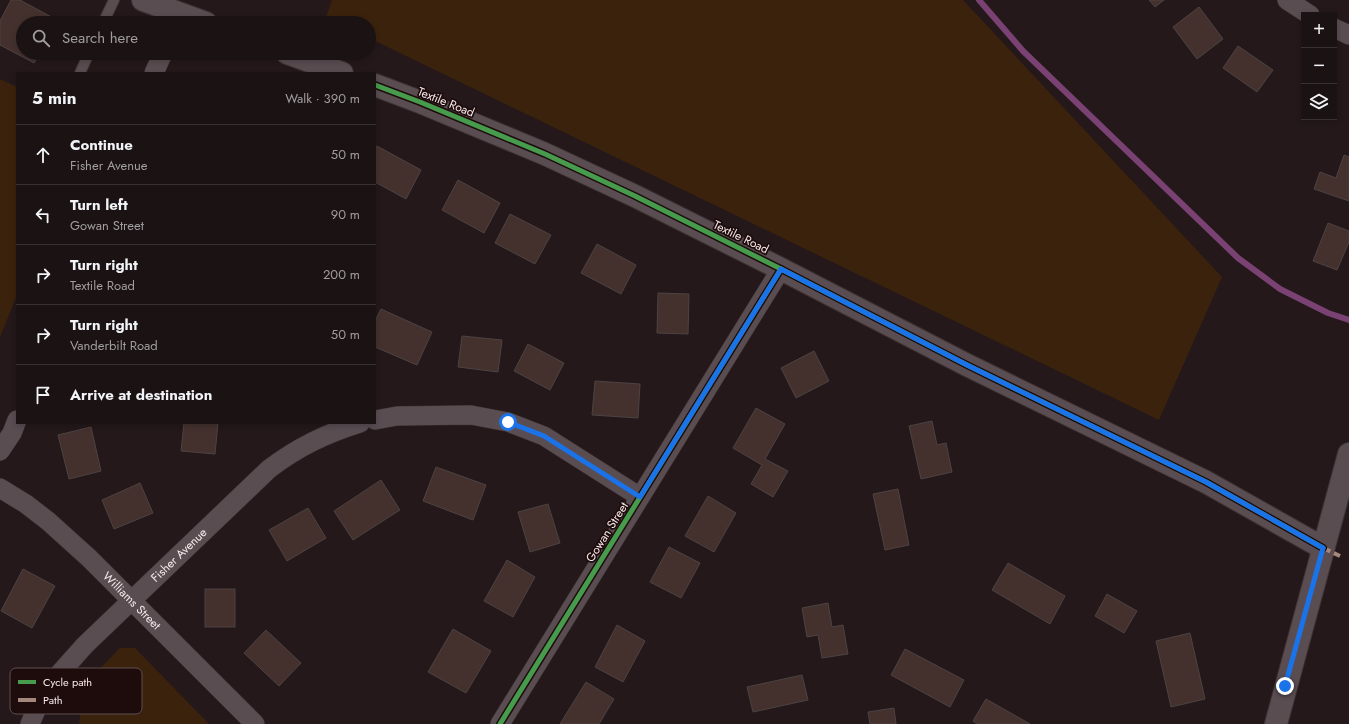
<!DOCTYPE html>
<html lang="en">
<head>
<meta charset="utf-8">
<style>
	:root { --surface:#1b1214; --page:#282022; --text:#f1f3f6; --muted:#a09ea0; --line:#393234 }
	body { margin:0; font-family:Jost,sans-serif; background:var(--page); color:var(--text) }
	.controls { position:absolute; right:12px; top:12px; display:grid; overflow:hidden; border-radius:0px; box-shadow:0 2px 6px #0003 }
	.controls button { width:36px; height:36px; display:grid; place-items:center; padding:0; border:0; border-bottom:1px solid var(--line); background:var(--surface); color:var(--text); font:20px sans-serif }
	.stop { position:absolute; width:12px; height:12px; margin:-9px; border:3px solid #1a73e8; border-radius:50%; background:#fff }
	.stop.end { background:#1a73e8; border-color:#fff; box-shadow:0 1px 4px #0008 }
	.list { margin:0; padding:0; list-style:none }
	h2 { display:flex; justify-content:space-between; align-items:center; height:52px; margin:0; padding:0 16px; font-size:17px }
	h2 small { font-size:13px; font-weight:400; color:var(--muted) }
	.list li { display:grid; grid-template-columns:26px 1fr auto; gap:12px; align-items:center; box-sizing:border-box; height:60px; padding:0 16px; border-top:1px solid var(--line) }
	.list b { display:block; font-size:15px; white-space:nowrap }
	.list p { margin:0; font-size:13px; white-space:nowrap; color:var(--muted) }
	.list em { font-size:13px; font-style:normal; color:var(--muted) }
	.icon { flex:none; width:22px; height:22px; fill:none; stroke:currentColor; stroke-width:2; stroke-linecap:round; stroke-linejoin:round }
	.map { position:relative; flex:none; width:1349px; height:724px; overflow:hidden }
	.search { position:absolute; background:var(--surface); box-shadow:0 2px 6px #0003; left:16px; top:16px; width:360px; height:44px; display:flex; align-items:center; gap:10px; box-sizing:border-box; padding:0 14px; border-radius:22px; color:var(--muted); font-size:15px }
	.panel { position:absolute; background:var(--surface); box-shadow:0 2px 6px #0003; left:16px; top:72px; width:360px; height:352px; border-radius:0px }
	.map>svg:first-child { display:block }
	.green { fill:#3b220d }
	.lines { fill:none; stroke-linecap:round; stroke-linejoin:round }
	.stream { stroke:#7a4173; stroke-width:6 }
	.building { fill:#44312d; stroke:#4d4343 }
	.service-casing { stroke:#3d3234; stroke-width:12 }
	.minor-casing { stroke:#3d3234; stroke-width:20 }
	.tertiary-casing { stroke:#3d3234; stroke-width:24 }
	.service { stroke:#594d52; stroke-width:10 }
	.minor { stroke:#594d52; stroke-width:19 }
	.tertiary { stroke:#594d52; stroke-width:22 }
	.quiet { stroke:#a5887d; stroke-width:4; stroke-dasharray:8 4; stroke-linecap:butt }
	.cycleway-casing { stroke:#1e0c0d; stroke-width:8 }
	.cycleway { stroke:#469c4c; stroke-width:5 }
	.route { stroke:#1a73e8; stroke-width:5 }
	.labels { text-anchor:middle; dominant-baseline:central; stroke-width:3.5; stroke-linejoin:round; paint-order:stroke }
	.street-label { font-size:12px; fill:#f8e9ea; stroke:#1e0c0d }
	.key { fill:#1e0c0d; stroke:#5f4e4f; stroke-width:1 }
	.key-label { font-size:11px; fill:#f8e9ea }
</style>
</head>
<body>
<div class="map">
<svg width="1349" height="724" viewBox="0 0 1349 724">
	<rect width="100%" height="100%" fill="#24181a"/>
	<g class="green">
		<path d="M332,0H963L1222,277L1159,420L369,38V23H339L326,17Z"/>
		<path d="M0,79L17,87V295L0,337Z"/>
		<path d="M120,648H135L209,724H79L85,684Z"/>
	</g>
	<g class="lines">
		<path class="stream" d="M979,0L1023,51L1238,258L1280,289L1328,313L1349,320"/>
	</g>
	<g class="building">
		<path d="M11,0H20L57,20L56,23H23V53H40L34,63L0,45V21Z"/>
		<path d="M1149,0H1164L1155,7Z"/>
		<path d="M1199,7L1223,39L1197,59L1173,27Z"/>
		<path d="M1238,46L1273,70L1257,92L1223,68Z"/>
		<path d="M377,146L421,170L406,199L375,182V150Z"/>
		<path d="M1344,155L1349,157V201L1314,189L1320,172L1336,178Z"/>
		<path d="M458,180L500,203L484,233L442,210Z"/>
		<path d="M510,214L551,235L535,264L495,243Z"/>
		<path d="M1328,223L1349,231V242L1337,270L1313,261Z"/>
		<path d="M597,244L636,265L621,294L581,273Z"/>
		<path d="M658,293L689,294L688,334L657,333Z"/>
		<path d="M381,309L432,332L417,365L375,347V321Z"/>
		<path d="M462,336L502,340L498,372L458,367Z"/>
		<path d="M528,344L564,363L550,390L514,371Z"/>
		<path d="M814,351L829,381L796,398L781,368Z"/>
		<path d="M595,381L640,384L638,418L592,415Z"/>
		<path d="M756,408L785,424L765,459L788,471L773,497L751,484L762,465L733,448Z"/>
		<path d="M932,421L937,445L946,443L952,472L921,479L909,426Z"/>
		<path d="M184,423H218L215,454L181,451Z"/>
		<path d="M91,427L101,471L69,479L58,435Z"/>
		<path d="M436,467L486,485L473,520L423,501Z"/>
		<path d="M381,480L400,510L353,540L334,511Z"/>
		<path d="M140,483L153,513L114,529L102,500Z"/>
		<path d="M898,489L909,545L885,550L873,494Z"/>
		<path d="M708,496L736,513L714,552L685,536Z"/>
		<path d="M548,504L560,543L530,552L518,512Z"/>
		<path d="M308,508L326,538L287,561L269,530Z"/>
		<path d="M669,547L700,563L681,598L650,582Z"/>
		<path d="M507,560L535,577L513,617L484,601Z"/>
		<path d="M1008,563L1065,596L1050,624L992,590Z"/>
		<path d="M23,569L55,586L32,628L1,611Z"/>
		<rect x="205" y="589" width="30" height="38"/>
		<path d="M1107,594L1137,611L1124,633L1095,616Z"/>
		<path d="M828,603L832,627L843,625L848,654L822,658L818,635L807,637L802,608Z"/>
		<path d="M617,625L645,641L623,682L595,667Z"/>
		<path d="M453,629L491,651L466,693L428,672Z"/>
		<path d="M266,630L301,663L279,686L244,653Z"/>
		<path d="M1190,633L1205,699L1171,707L1156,641Z"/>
		<path d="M905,649L964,680L950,707L891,675Z"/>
		<path d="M802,675L808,700L753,712L747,687Z"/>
		<path d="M586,682L614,699L599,724H560Z"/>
		<path d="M986,699L1030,724H977L973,721Z"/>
		<path d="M894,708L896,724H870L868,712Z"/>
	</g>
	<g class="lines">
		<g class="service-casing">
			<g id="service">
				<path d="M103,23L114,0"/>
				<path d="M80,73L89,53"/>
			</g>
		</g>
		<g class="minor-casing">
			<g id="minor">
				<path d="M1287,0L1310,15"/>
				<path d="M1334,28L1349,35"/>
				<path d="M154,73L163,53"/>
				<path d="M375,420L397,416L471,415L508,422L544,436L640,497"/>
				<path d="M0,451L12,433L17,420"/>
				<path id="s1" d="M0,488L26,504L48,521L89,558L255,724"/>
				<path id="s2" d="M30,724L39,703L60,673L85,645L269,469C298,447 325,434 360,423"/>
				<path d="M500,724L781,269"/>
			</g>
		</g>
		<g class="tertiary-casing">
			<g id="tertiary">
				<path d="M143,0L206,23"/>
				<path d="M287,53L342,73"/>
				<path d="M375,85L420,102L545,154L635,196L781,269L967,365L1206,482L1323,548"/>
				<path d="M1276,724L1349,454"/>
			</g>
		</g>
		<use href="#service" class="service"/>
		<use href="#minor" class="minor"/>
		<use href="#tertiary" class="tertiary"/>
		<path class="quiet" d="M1323,548L1340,556"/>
		<g class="cycleway-casing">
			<g id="cycleway">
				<path d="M375,85L420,102L545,154L635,196L781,269L967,365L1206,482L1323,548"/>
				<path d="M500,724L781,269"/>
			</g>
		</g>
		<use href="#cycleway" class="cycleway"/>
	</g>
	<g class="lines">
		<path class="route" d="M508,422L544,436L640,497L781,269L967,365L1206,482L1323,548L1285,686"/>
	</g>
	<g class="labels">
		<g class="street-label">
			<text transform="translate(446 102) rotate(22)">Textile Road</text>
			<text transform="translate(741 237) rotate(26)">Textile Road</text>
			<text transform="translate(607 532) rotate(-58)">Gowan Street</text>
			<text stroke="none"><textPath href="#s2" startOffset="227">Fisher Avenue</textPath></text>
			<text stroke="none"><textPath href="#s1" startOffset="174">Williams Street</textPath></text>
		</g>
	</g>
	<rect x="10" y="668" width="132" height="46" rx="6" class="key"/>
	<rect x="18" y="680" width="18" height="4" fill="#469c4c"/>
	<rect x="18" y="698" width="18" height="4" fill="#a5887d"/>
	<g class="key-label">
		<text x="43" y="686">Cycle path</text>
		<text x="43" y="704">Path</text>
	</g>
</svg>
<div class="controls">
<button>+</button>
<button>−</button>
<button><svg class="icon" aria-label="layers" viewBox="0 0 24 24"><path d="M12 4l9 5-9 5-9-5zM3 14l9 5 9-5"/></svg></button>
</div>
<div class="stop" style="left:508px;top:422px"></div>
<div class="stop end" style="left:1285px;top:686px"></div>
<div class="search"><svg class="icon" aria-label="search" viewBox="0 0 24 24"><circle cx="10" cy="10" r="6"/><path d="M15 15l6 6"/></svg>Search here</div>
<section class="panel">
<h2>5 min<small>Walk · 390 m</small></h2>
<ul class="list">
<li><svg class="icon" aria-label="ahead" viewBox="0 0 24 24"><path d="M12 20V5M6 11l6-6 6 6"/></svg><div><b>Continue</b><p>Fisher Avenue</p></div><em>50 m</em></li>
<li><svg class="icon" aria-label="left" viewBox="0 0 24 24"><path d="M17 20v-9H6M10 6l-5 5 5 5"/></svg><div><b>Turn left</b><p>Gowan Street</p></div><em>90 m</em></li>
<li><svg class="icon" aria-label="right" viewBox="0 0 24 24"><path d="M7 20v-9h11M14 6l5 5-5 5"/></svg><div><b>Turn right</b><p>Textile Road</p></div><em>200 m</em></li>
<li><svg class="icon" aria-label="right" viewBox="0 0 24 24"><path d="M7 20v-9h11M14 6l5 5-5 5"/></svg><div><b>Turn right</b><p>Vanderbilt Road</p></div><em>50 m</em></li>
<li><svg class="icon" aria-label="arrive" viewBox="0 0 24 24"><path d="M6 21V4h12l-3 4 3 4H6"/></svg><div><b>Arrive at destination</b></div></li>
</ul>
</section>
</div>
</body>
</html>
